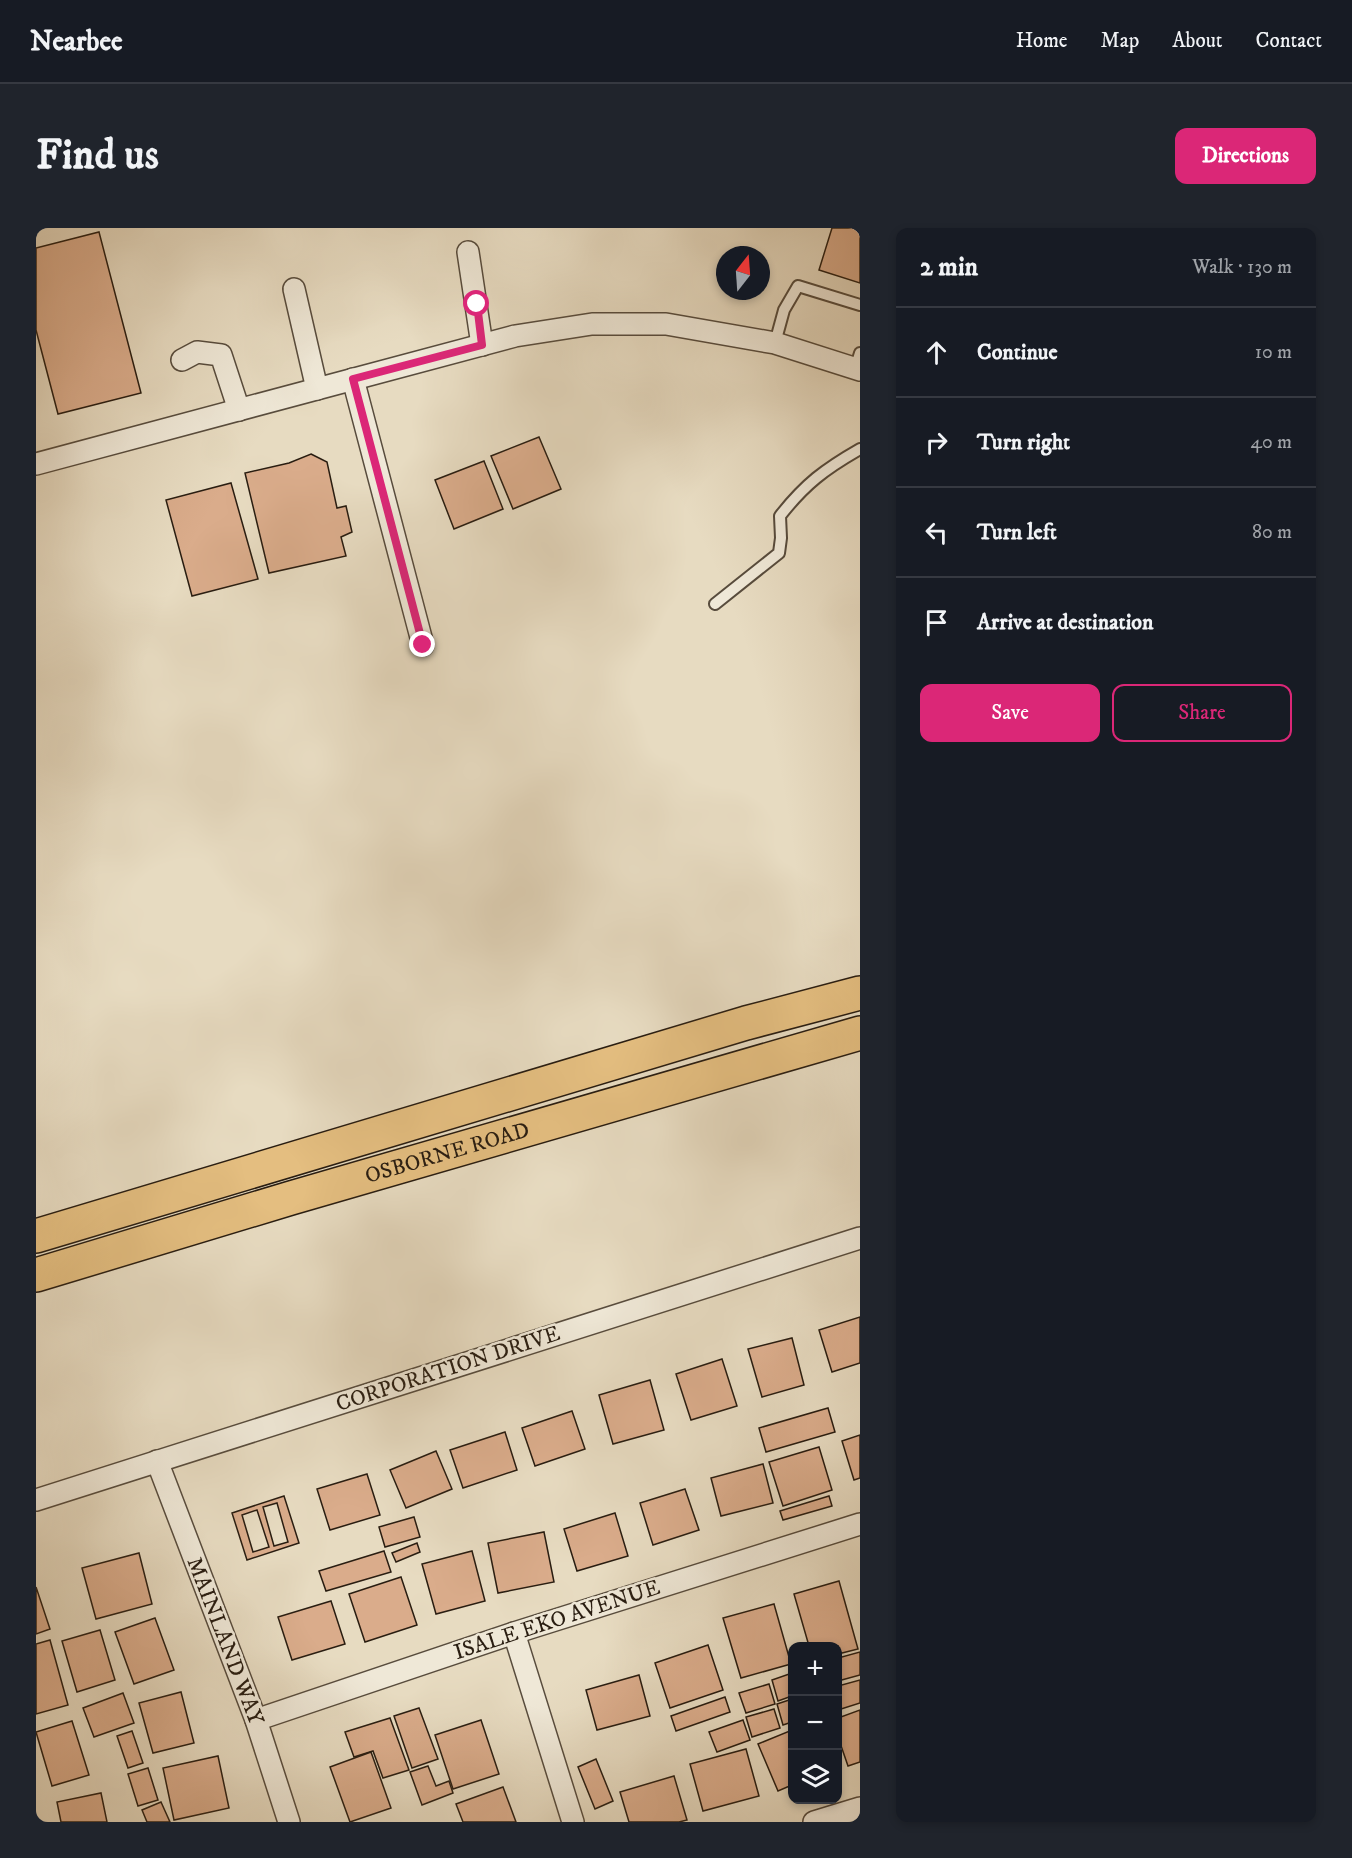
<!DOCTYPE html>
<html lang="en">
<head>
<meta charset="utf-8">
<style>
	:root { --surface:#171b24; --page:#20242c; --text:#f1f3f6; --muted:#9ea1a6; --line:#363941; --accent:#db2777 }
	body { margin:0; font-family:"IM FELL DW Pica",serif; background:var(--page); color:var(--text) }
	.controls { position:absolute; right:18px; bottom:18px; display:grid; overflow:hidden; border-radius:12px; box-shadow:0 3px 9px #0003 }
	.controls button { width:54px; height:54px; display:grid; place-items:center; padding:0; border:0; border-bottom:2px solid var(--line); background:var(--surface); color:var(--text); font:30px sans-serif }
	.compass { position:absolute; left:680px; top:18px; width:54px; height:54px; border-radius:50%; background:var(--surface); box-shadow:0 3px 9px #0003; rotate:17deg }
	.stop { position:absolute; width:18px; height:18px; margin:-14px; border:4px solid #db2777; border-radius:50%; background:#fff }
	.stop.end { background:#db2777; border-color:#fff; box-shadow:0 2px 6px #0008 }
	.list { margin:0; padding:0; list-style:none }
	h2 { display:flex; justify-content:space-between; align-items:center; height:78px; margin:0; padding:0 24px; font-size:26px }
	h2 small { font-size:20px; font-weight:400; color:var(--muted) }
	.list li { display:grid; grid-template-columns:39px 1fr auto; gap:18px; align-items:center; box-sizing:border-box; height:90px; padding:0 24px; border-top:2px solid var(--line) }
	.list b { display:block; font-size:22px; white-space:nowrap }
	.list em { font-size:20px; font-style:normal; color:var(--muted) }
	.actions { display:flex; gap:12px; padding:18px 24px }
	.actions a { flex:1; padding:14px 0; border:2px solid var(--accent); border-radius:12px; text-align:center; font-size:21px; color:var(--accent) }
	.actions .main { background:var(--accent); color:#fff }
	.icon { flex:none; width:33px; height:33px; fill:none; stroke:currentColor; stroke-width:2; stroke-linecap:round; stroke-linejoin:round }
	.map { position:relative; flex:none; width:824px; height:1594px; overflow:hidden; border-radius:12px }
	header { display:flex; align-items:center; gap:36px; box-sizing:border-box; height:84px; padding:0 30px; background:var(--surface); border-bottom:2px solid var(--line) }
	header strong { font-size:28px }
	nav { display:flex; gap:33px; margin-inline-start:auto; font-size:21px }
	.intro { display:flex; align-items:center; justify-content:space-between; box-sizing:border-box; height:144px; padding:0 36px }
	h1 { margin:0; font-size:42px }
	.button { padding:15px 27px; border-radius:12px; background:var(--accent); color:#fff; font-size:21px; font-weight:700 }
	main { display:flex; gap:36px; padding:0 36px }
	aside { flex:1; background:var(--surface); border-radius:12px; box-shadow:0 3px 9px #0003 }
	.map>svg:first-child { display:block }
	.building { fill:#daac8b; stroke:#291d11; stroke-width:1.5; fill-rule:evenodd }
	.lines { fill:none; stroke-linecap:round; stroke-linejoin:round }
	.lane-casing { stroke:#584c3d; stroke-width:14 }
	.street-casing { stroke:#584c3d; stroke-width:24 }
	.primary-casing { stroke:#291d11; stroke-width:36 }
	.lane { stroke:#efe8d7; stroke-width:10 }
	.street { stroke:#efe8d7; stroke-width:21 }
	.primary { stroke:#e4be80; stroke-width:33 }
	.route { stroke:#db2777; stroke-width:8 }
	.labels { text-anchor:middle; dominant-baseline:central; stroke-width:5; stroke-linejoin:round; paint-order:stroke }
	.street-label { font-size:22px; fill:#291d11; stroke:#efe8d7 }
</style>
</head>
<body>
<header>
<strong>Nearbee</strong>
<nav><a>Home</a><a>Map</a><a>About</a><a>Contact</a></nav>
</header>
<div class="intro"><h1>Find us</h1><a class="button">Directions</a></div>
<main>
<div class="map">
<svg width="824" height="1594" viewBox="0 0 824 1594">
	<rect width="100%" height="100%" fill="#e7dbc1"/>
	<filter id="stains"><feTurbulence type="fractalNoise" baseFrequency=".00333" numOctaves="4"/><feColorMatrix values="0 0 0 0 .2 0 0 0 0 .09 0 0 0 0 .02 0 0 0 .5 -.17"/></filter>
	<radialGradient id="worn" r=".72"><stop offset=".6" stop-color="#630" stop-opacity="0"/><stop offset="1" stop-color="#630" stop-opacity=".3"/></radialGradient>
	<g class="building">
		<path d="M796,0H824V55L783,42Z"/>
		<path d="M63,4L105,165L22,186L0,102V20Z"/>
		<path d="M503,209L525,261L477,281L455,228Z"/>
		<path d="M275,226L291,234L301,280L310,278L316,304L305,309L310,328L233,345L209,245L253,235Z"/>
		<path d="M448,233L467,281L418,301L399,252Z"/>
		<path d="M195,255L222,351L156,368L130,272Z"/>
		<path d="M824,1089V1135L796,1144L783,1102Z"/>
		<path d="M756,1110L768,1157L726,1169L712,1121Z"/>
		<path d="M686,1131L701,1178L655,1192L640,1146Z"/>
		<path d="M614,1152L628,1202L577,1216L563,1167Z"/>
		<path d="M792,1180L799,1204L730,1224L723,1200Z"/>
		<path d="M536,1183L549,1221L499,1238L486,1200Z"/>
		<path d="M469,1204L481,1242L427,1260L414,1222Z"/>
		<path d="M824,1207V1250L818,1252L806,1213Z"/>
		<path d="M783,1219L796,1262L747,1278L733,1234Z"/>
		<path d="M400,1223L416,1261L370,1280L354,1242Z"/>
		<path d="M727,1236L737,1275L685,1288L675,1250Z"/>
		<path d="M331,1246L344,1287L294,1302L281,1261Z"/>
		<path d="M649,1261L663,1302L617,1317L604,1275Z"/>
		<path d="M248,1268L263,1315L211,1332L196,1285ZM241,1275L252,1314L238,1318L227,1279ZM221,1282L233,1319L217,1324L206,1287Z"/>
		<path d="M793,1268L796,1278L747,1292L744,1283Z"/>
		<path d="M579,1285L592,1328L541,1343L528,1301Z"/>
		<path d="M378,1289L384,1309L349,1319L343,1299Z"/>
		<path d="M508,1304L518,1354L462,1365L452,1315Z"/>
		<path d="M381,1315L384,1324L360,1334L356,1325Z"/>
		<path d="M348,1323L355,1344L290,1363L283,1343Z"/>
		<path d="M436,1323L449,1373L400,1386L386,1336Z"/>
		<path d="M103,1325L116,1376L60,1391L46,1340Z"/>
		<path d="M365,1349L381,1397L329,1414L313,1366Z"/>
		<path d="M803,1353L822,1421L802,1426V1418H773L758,1366Z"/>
		<path d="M0,1359L14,1401L0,1406Z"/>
		<path d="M295,1373L309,1416L256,1432L242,1389Z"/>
		<path d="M738,1376L755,1436L705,1450L687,1390Z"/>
		<path d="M119,1390L138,1442L98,1456L79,1404Z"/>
		<path d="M64,1402L79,1452L41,1464L26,1413Z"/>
		<path d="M14,1412L32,1477L0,1486V1416Z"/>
		<path d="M672,1417L687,1462L634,1480L619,1435Z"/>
		<path d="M824,1424V1447L802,1453V1430Z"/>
		<path d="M756,1445V1468L742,1473L736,1452Z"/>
		<path d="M603,1447L614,1488L561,1502L550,1462Z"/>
		<path d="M824,1452V1475L802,1482V1458Z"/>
		<path d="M733,1456L739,1476L710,1485L703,1465Z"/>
		<path d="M145,1464L158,1515L117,1525L103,1475Z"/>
		<path d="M87,1465L98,1495L58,1509L47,1480Z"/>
		<path d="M689,1469L694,1484L640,1503L635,1488Z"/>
		<path d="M756,1471V1494L747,1497L741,1476Z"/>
		<path d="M383,1480L402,1531L376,1540L358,1488Z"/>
		<path d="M738,1481L744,1500L716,1509L710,1489Z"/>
		<path d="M824,1482V1534L812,1538L802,1509V1490Z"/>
		<path d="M354,1490L373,1542L347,1550L337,1523L318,1529L309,1504Z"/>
		<path d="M445,1492L463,1546L417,1561L399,1507Z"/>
		<path d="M707,1492L714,1512L681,1524L673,1504Z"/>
		<path d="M36,1493L53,1547L16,1558L0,1504Z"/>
		<path d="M756,1502V1557L742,1563L722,1516Z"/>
		<path d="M96,1503L107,1535L92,1540L81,1508Z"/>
		<path d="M710,1521L723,1568L667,1583L654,1536Z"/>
		<path d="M335,1524L355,1580L314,1594L294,1539Z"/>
		<path d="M182,1528L193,1580L138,1592L127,1540Z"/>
		<path d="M560,1531L577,1573L559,1581L542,1539Z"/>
		<path d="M392,1538L400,1558L413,1553L417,1565L386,1577L374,1544Z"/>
		<path d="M112,1540L122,1572L102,1578L92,1546Z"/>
		<path d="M638,1548L651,1592L643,1594H593L584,1564Z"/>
		<path d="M467,1559L480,1594H427L420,1576Z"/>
		<path d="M65,1565L71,1594H25L21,1574Z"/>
		<path d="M125,1574L134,1594H111L106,1582Z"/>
	</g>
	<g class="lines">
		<g class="lane-casing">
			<g id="lane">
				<path d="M739,115L748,82L762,58L824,77"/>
				<path d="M819,141L824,125"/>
				<path d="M679,376L743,325L745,310L744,288C769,256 789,241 824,221"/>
			</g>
		</g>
		<g class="street-casing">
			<g id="street">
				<path d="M432,24L446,117"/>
				<path d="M258,61L281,161"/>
				<path d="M146,132L161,124L185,127L203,182"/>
				<path d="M317,151L387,417"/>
				<path d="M0,236L479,108L556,96H630L739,115L824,142"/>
				<path d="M121,1233L220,1492L253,1594"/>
				<path d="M0,1272L824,1010"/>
				<path d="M478,1405L537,1594"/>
				<path d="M220,1492L478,1405L824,1296"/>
				<path d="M778,1594L824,1580"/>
			</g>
		</g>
		<g class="primary-casing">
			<g id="primary">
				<path d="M0,1008L710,795L824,765"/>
				<path id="s1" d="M0,1047L255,970L824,805"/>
			</g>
		</g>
		<use href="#lane" class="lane"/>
		<use href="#street" class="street"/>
		<use href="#primary" class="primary"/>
	</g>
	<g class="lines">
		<path class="route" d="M387,417L317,151L446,117L441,76"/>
	</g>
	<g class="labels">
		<g class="street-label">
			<text stroke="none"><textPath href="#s1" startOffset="429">OSBORNE ROAD</textPath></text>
			<text transform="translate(412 1141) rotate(-18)">CORPORATION DRIVE</text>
			<text transform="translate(521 1392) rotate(-18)">ISALE EKO AVENUE</text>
			<text transform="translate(189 1413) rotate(69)">MAINLAND WAY</text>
		</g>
	</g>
	<rect width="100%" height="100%" filter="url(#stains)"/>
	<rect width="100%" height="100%" fill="url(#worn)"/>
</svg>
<div class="controls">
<button>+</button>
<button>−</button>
<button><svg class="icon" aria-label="layers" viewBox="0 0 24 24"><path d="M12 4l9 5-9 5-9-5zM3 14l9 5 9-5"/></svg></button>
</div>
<svg class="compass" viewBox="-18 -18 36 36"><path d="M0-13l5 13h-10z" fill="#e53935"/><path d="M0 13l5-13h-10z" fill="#9ea1a6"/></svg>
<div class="stop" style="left:441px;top:76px"></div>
<div class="stop end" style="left:387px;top:417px"></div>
</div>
<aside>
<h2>2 min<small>Walk · 130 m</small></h2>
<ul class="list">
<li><svg class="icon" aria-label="ahead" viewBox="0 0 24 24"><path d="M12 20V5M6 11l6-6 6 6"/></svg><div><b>Continue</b></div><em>10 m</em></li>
<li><svg class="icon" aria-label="right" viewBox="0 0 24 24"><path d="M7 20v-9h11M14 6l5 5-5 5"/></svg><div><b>Turn right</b></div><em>40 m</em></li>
<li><svg class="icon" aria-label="left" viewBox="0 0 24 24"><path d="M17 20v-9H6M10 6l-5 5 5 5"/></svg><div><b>Turn left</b></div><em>80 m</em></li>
<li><svg class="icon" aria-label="arrive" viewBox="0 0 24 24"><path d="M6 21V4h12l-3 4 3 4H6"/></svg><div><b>Arrive at destination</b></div></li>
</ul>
<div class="actions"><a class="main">Save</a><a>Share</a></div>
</aside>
</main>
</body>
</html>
